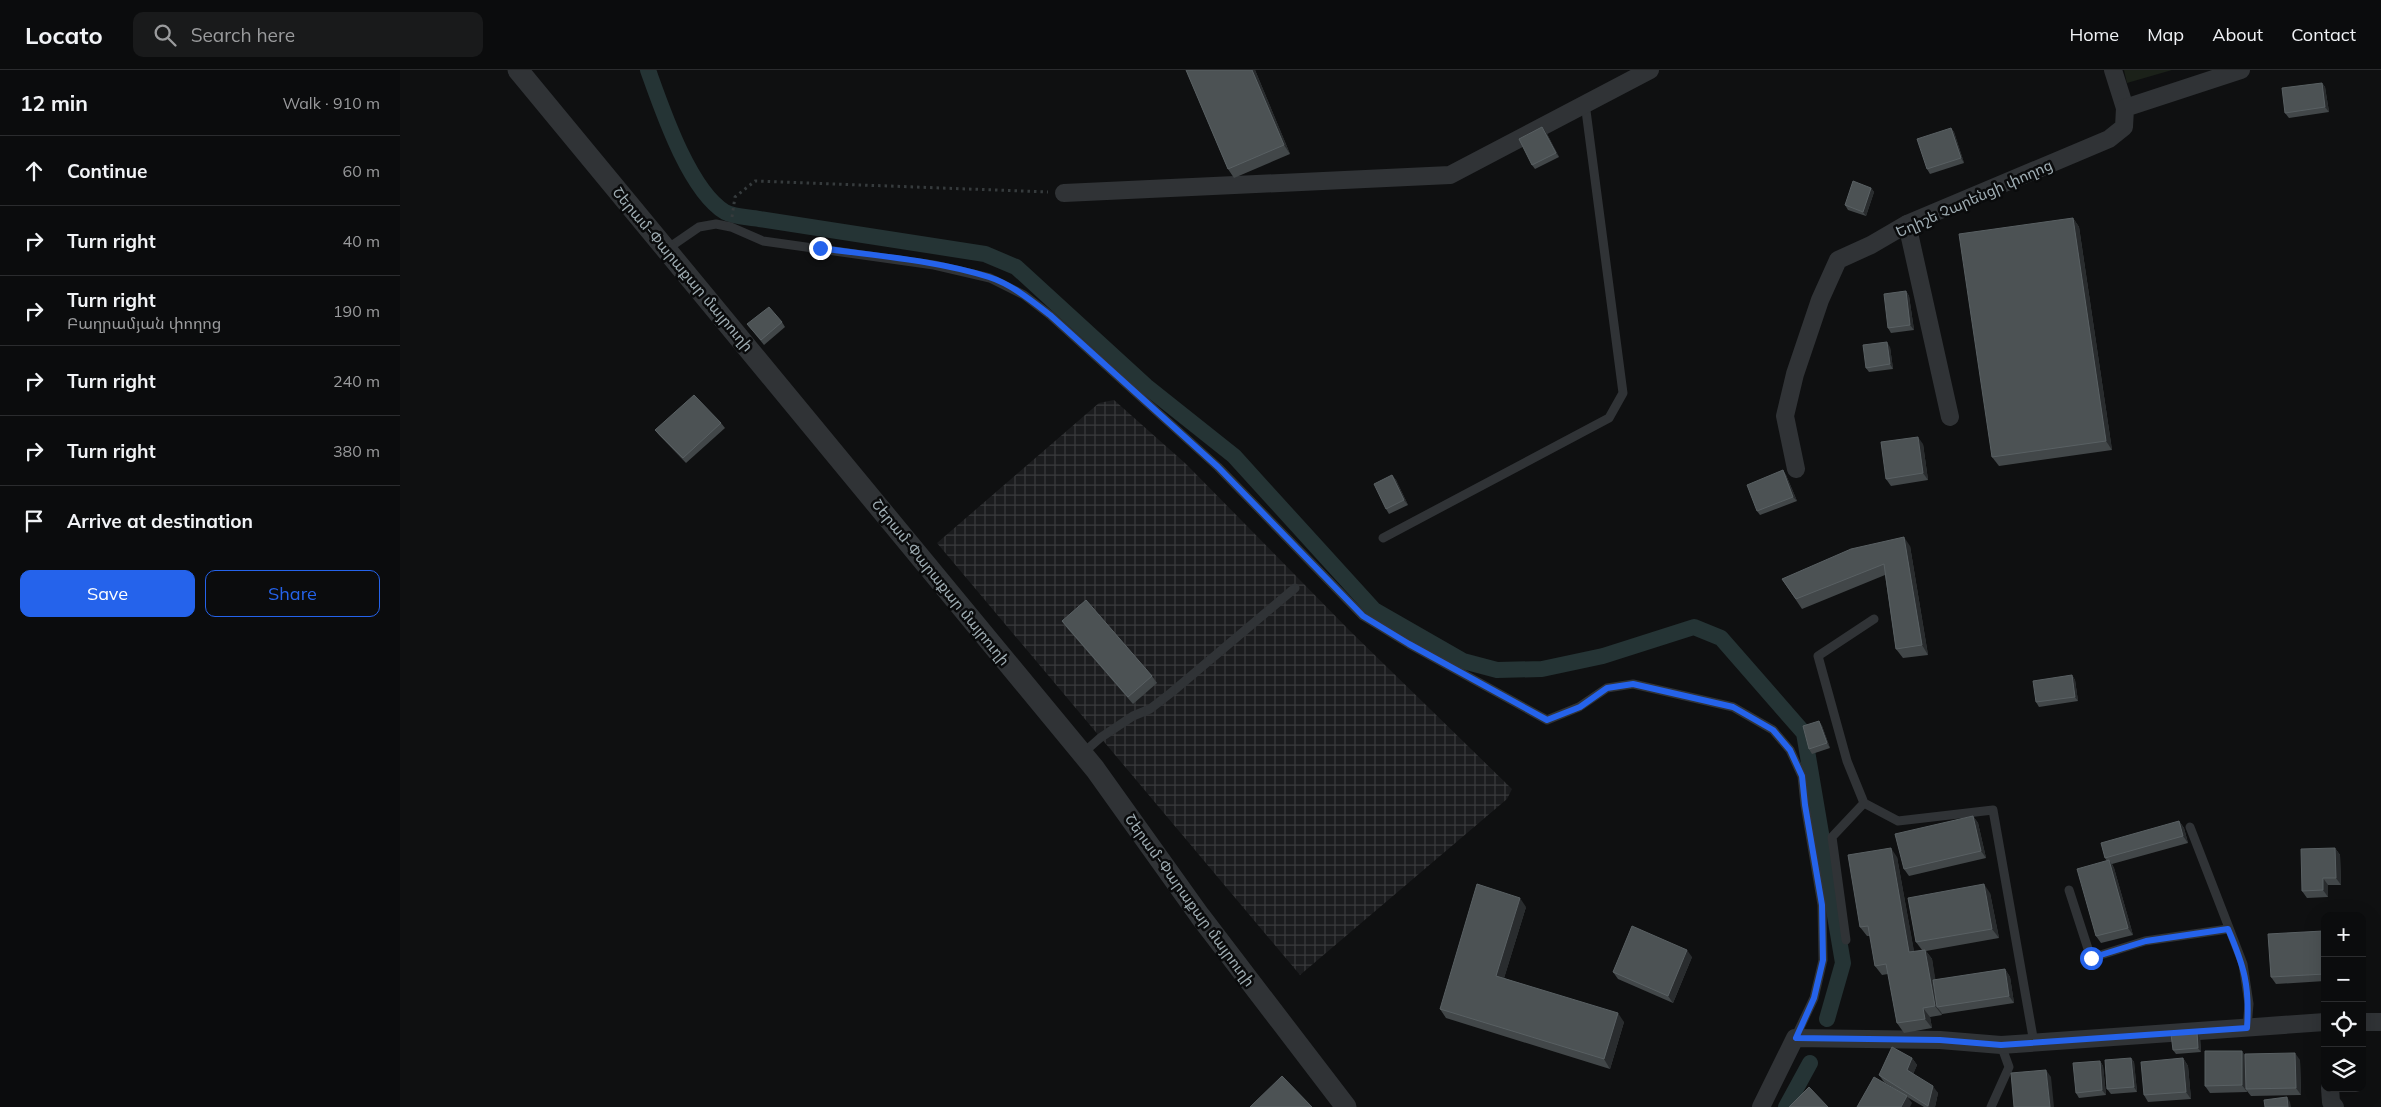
<!DOCTYPE html>
<html lang="en">
<head>
<meta charset="utf-8">
<style>
	:root { --surface:#0b0c0d; --page:#191a1b; --text:#f1f3f6; --muted:#9a9b9d; --line:#2b2c2e; --accent:#2563eb }
	body { margin:0; font-family:Mulish,"Noto Sans Armenian",sans-serif; background:var(--page); color:var(--text) }
	.controls { position:absolute; right:15px; bottom:15px; display:grid; overflow:hidden; border-radius:10px; box-shadow:0 5px 20px #0002 }
	.controls button { width:45px; height:45px; display:grid; place-items:center; padding:0; border:0; border-bottom:1px solid var(--line); background:var(--surface); color:var(--text); font:25px sans-serif }
	.stop { position:absolute; width:15px; height:15px; margin:-11px; border:4px solid #2563eb; border-radius:50%; background:#fff }
	.stop.end { background:#2563eb; border-color:#fff; box-shadow:0 1px 5px #0008 }
	.list { margin:0; padding:0; list-style:none }
	h2 { display:flex; justify-content:space-between; align-items:center; height:65px; margin:0; padding:0 20px; font-size:21px }
	h2 small { font-size:16px; font-weight:400; color:var(--muted) }
	.list li { display:grid; grid-template-columns:32px 1fr auto; gap:15px; align-items:center; box-sizing:border-box; height:70px; padding:0 20px; border-top:1px solid var(--line) }
	.list b { display:block; font-size:19px; white-space:nowrap }
	.list p { margin:0; font-size:16px; white-space:nowrap; color:var(--muted) }
	.list em { font-size:16px; font-style:normal; color:var(--muted) }
	.actions { display:flex; gap:10px; padding:15px 20px }
	.actions a { flex:1; padding:11px 0; border:1px solid var(--accent); border-radius:10px; text-align:center; font-size:18px; color:var(--accent) }
	.actions .main { background:var(--accent); color:#fff }
	.icon { flex:none; width:28px; height:28px; fill:none; stroke:currentColor; stroke-width:2; stroke-linecap:round; stroke-linejoin:round }
	.map { position:relative; flex:none; width:1981px; height:1037px; overflow:hidden }
	header { display:flex; align-items:center; gap:30px; box-sizing:border-box; height:70px; padding:0 25px; background:var(--surface); border-bottom:1px solid var(--line) }
	header strong { font-size:24px }
	nav { display:flex; gap:28px; margin-inline-start:auto; font-size:18px }
	.search { width:350px; height:45px; background:var(--page); display:flex; align-items:center; gap:12px; box-sizing:border-box; padding:0 18px; border-radius:10px; color:var(--muted); font-size:19px }
	main { display:flex }
	aside { flex:1; background:var(--surface) }
	.map>svg:first-child { display:block }
	.industrial { fill:url(#industrial-grid) }
	.park { fill:#1b2119 }
	.lines { fill:none; stroke-linecap:round; stroke-linejoin:round }
	.canal { stroke:#253435; stroke-width:16 }
	.path { stroke:#363b3d; stroke-width:3; stroke-dasharray:2.5 4; stroke-linecap:butt }
	.service { stroke:#303336; stroke-width:9 }
	.minor { stroke:#303336; stroke-width:18 }
	.tertiary { stroke:#303336; stroke-width:21 }
	.wall { fill:#424749 }
	.shaded-wall { fill:#292c2e }
	.building { fill:#4c5254; stroke:#596063 }
	.route { stroke:#2563eb; stroke-width:6 }
	.labels { text-anchor:middle; dominant-baseline:central; stroke-width:5; stroke-linejoin:round; paint-order:stroke }
	.street-label { font-size:15px; fill:#9fadb3; stroke:#0a0b0c }
</style>
</head>
<body>
<header>
<strong>Locato</strong>
<div class="search"><svg class="icon" aria-label="search" viewBox="0 0 24 24"><circle cx="10" cy="10" r="6"/><path d="M15 15l6 6"/></svg>Search here</div>
<nav><a>Home</a><a>Map</a><a>About</a><a>Contact</a></nav>
</header>
<main>
<aside>
<h2>12 min<small>Walk · 910 m</small></h2>
<ul class="list">
<li><svg class="icon" aria-label="ahead" viewBox="0 0 24 24"><path d="M12 20V5M6 11l6-6 6 6"/></svg><div><b>Continue</b></div><em>60 m</em></li>
<li><svg class="icon" aria-label="right" viewBox="0 0 24 24"><path d="M7 20v-9h11M14 6l5 5-5 5"/></svg><div><b>Turn right</b></div><em>40 m</em></li>
<li><svg class="icon" aria-label="right" viewBox="0 0 24 24"><path d="M7 20v-9h11M14 6l5 5-5 5"/></svg><div><b>Turn right</b><p>Բաղրամյան փողոց</p></div><em>190 m</em></li>
<li><svg class="icon" aria-label="right" viewBox="0 0 24 24"><path d="M7 20v-9h11M14 6l5 5-5 5"/></svg><div><b>Turn right</b></div><em>240 m</em></li>
<li><svg class="icon" aria-label="right" viewBox="0 0 24 24"><path d="M7 20v-9h11M14 6l5 5-5 5"/></svg><div><b>Turn right</b></div><em>380 m</em></li>
<li><svg class="icon" aria-label="arrive" viewBox="0 0 24 24"><path d="M6 21V4h12l-3 4 3 4H6"/></svg><div><b>Arrive at destination</b></div></li>
</ul>
<div class="actions"><a class="main">Save</a><a>Share</a></div>
</aside>
<div class="map">
<svg width="1981" height="1037" viewBox="0 0 1981 1037">
	<defs>
		<pattern id="industrial-grid" width="8" height="8" patternUnits="userSpaceOnUse" patternTransform="scale(1.25)"><rect width="8" height="8" fill="#1b1c1e"/><path d="M0 4h8M4 0v8" fill="none" stroke="#393a3c"/></pattern>
	</defs>
	<rect width="100%" height="100%" fill="#0f1011"/>
	<path class="industrial" d="M714,330L786,394L949,560L1112,719L1107,729L900,905L537,473L699,333Z"/>
	<path class="park" d="M1724,0H1772L1727,13Z"/>
	<g class="lines">
		<g class="canal">
			<path d="M248,0C262,39 289,120 325,142C334,147 349,147 359,149L585,184L616,197L746,316L834,386L974,540L1063,591L1097,600L1142,599L1203,586L1294,557L1321,568L1404,663L1443,893L1427,949"/>
			<path d="M1386,1037L1410,993"/>
		</g>
		<path class="path" d="M332,147L335,127L355,111L648,122"/>
		<g class="service">
			<path d="M267,179L299,157L316,154L331,157L363,171L534,195L590,208L624,225L650,245L818,397L963,546L1009,574L1147,650L1179,637L1207,618L1233,614L1333,637L1373,660L1390,680L1402,706L1405,735L1422,835L1423,890L1414,928L1395,968"/>
			<path d="M983,468L1209,348L1223,323L1185,33"/>
			<path d="M1474,549L1418,586L1447,691L1464,733L1498,751L1593,740L1634,973"/>
			<path d="M682,684L700,668L733,646L750,639L772,622L895,518"/>
			<path d="M1790,757L1843,894L1849,934L1847,958"/>
			<path d="M1669,820L1691,888L1745,871L1828,859"/>
			<path d="M1446,870L1432,767L1464,733"/>
			<path d="M1591,1037L1609,997L1601,975"/>
		</g>
		<g class="minor">
			<path d="M1713,0L1725,38"/>
			<path d="M664,123L1050,105L1250,0"/>
			<path d="M1507,154L1550,347"/>
			<path d="M1396,399L1385,346L1395,304L1420,230L1438,190L1471,175L1507,154L1709,69L1724,57L1725,38L1841,0"/>
			<path d="M1962,952H1981"/>
			<path d="M1930,1018L1931,1032L1935,1037"/>
			<path d="M1361,1037L1395,968L1540,970L1601,975L1925,952"/>
		</g>
		<path class="tertiary" d="M118,0L695,699L800,846L946,1037"/>
	</g>
	<g class="wall">
		<path d="M786,0H855L890,84L834,108L828,99Z"/>
		<path d="M1922,13L1925,17L1929,42L1889,48L1885,43Z"/>
		<path d="M1551,58L1554,62L1564,93L1530,104L1527,99Z"/>
		<path d="M1146,62L1159,87L1135,99L1132,95Z"/>
		<path d="M1471,118L1474,122L1466,146L1448,140L1445,135Z"/>
		<path d="M1673,148L1679,157L1712,380L1599,396L1592,387Z"/>
		<path d="M1506,221L1509,226L1514,260L1491,263L1488,258Z"/>
		<path d="M382,252L385,257L364,275L347,254Z"/>
		<path d="M1490,277L1493,299L1469,302L1466,298Z"/>
		<path d="M321,353L325,358L286,393L259,365L255,360Z"/>
		<path d="M1523,374L1528,410L1491,416L1486,409Z"/>
		<path d="M1383,400L1386,405L1397,431L1360,445L1357,441Z"/>
		<path d="M992,405L996,410L1008,435L989,444L986,439Z"/>
		<path d="M1510,476L1528,585L1503,588L1496,579L1485,505L1402,539L1382,509Z"/>
		<path d="M662,551L752,606L757,613L733,634L667,558Z"/>
		<path d="M1672,605L1675,610L1678,631L1639,637L1636,632Z"/>
		<path d="M1419,651L1422,656L1430,678L1412,684L1409,679Z"/>
		<path d="M1573,746L1578,753L1586,788L1509,806L1504,799Z"/>
		<path d="M1779,751L1784,758L1788,773L1712,794L1714,798L1733,865L1701,873L1696,866L1707,791L1705,788Z"/>
		<path d="M1935,778L1940,785L1941,815H1928V827L1907,828L1902,821Z"/>
		<path d="M1497,787L1514,882L1522,880L1516,872L1590,823L1599,868L1526,881L1532,889L1535,910L1605,899L1610,907L1614,933L1542,944L1541,942L1542,945L1530,947L1532,958L1504,963L1497,953L1488,904L1482,905L1475,896L1470,866H1467L1460,857Z"/>
		<path d="M1126,837L1104,908L1224,952L1210,999L1046,948L1040,939Z"/>
		<path d="M1925,863V911L1876,914L1871,907Z"/>
		<path d="M1292,887L1273,933L1218,909L1213,902Z"/>
		<path d="M1797,962L1800,967L1801,982L1776,984L1773,980Z"/>
		<path d="M1845,985L1900,990L1901,1025L1851,1026L1847,1021V1022L1810,1023L1805,1016Z"/>
		<path d="M1512,988L1517,995L1513,1004L1538,1023L1535,1037H1524L1507,1027L1512,1033L1503,1024L1484,1012L1479,1005Z"/>
		<path d="M1731,988L1734,992L1737,1022L1711,1024L1707,1019Z"/>
		<path d="M1783,988L1788,996L1791,1029L1748,1032L1744,1025Z"/>
		<path d="M1700,991L1703,996L1706,1025L1679,1028L1676,1023Z"/>
	</g>
	<g class="shaded-wall">
		<path d="M852,0H855L890,84L884,75Z"/>
		<path d="M1922,13L1925,17L1929,42L1925,37Z"/>
		<path d="M1142,57L1146,62L1159,87L1156,83Z"/>
		<path d="M1551,58L1554,62L1564,93L1561,88Z"/>
		<path d="M1471,118L1474,122L1466,146L1463,142Z"/>
		<path d="M1673,148L1679,157L1712,380L1706,371Z"/>
		<path d="M1506,221L1509,226L1514,260L1510,255Z"/>
		<path d="M1487,272L1490,277L1493,299L1490,294Z"/>
		<path d="M1518,367L1523,374L1528,410L1523,403Z"/>
		<path d="M1383,400L1386,405L1397,431L1393,427Z"/>
		<path d="M992,405L996,410L1008,435L1004,430Z"/>
		<path d="M1504,467L1510,476L1528,585L1522,575Z"/>
		<path d="M1672,605L1675,610L1678,631L1675,627Z"/>
		<path d="M1419,651L1422,656L1430,678L1427,673Z"/>
		<path d="M1573,746L1578,753L1586,788L1581,781Z"/>
		<path d="M1779,751L1784,758L1788,773L1783,766Z"/>
		<path d="M1491,778L1497,787L1516,892L1509,882Z"/>
		<path d="M1935,778L1940,785L1941,815L1936,808Z"/>
		<path d="M1709,790L1714,798L1733,865L1728,858Z"/>
		<path d="M1923,808L1928,815V827L1923,820Z"/>
		<path d="M1584,814L1590,823L1599,868L1592,859Z"/>
		<path d="M1120,828L1126,837L1102,915L1096,906Z"/>
		<path d="M1287,880L1292,887L1273,933L1268,926Z"/>
		<path d="M1525,880L1532,889L1540,936L1537,937L1541,942L1542,945L1535,936Z"/>
		<path d="M1605,899L1610,907L1614,933L1609,926Z"/>
		<path d="M1523,938L1530,947L1532,958L1525,949Z"/>
		<path d="M1218,943L1224,952L1210,999L1204,989Z"/>
		<path d="M1797,962L1800,967L1801,982L1798,978Z"/>
		<path d="M1842,981L1847,988L1846,1019L1847,1022L1842,1015Z"/>
		<path d="M1895,983L1900,990L1901,1025L1896,1018Z"/>
		<path d="M1512,988L1517,995L1512,1007L1507,1000Z"/>
		<path d="M1731,988L1734,992L1737,1022L1734,1017Z"/>
		<path d="M1783,988L1788,996L1791,1029L1786,1022Z"/>
		<path d="M1700,991L1703,996L1706,1025L1702,1020Z"/>
		<path d="M1646,1000L1651,1007L1654,1037H1650Z"/>
		<path d="M1533,1016L1538,1023L1535,1037H1529L1528,1036Z"/>
		<path d="M1507,1026L1512,1033L1510,1037H1501Z"/>
		<path d="M1887,1027L1890,1032L1891,1037H1888Z"/>
	</g>
	<g class="building">
		<path d="M786,0H852L884,75L828,99Z"/>
		<path d="M1922,13L1925,37L1885,43L1882,18Z"/>
		<path d="M1142,57L1156,83L1132,95L1119,69Z"/>
		<path d="M1551,58L1561,88L1527,99L1517,69Z"/>
		<path d="M1453,111L1471,118L1463,142L1445,135Z"/>
		<path d="M1673,148L1706,371L1592,387L1559,164Z"/>
		<path d="M1506,221L1510,255L1488,258L1484,224Z"/>
		<path d="M369,237L382,252L361,270L347,254Z"/>
		<path d="M1487,272L1490,294L1466,298L1463,275Z"/>
		<path d="M294,325L321,353L283,388L255,360Z"/>
		<path d="M1518,367L1523,403L1486,409L1481,372Z"/>
		<path d="M1383,400L1393,427L1357,441L1347,415Z"/>
		<path d="M992,405L1004,430L986,439L974,414Z"/>
		<path d="M1504,467L1522,575L1496,579L1484,494L1396,529L1382,509L1451,479Z"/>
		<path d="M686,530L752,606L728,627L662,551Z"/>
		<path d="M1672,605L1675,627L1636,632L1633,611Z"/>
		<path d="M1419,651L1427,673L1409,679L1403,656Z"/>
		<path d="M1573,746L1581,781L1504,799L1495,764Z"/>
		<path d="M1779,751L1783,766L1705,788L1701,773Z"/>
		<path d="M1491,778L1509,882L1525,880L1535,936L1523,938L1525,949L1497,953L1486,894L1475,896L1468,856L1460,857L1448,785Z"/>
		<path d="M1935,778L1936,808H1923V820L1902,821L1901,779Z"/>
		<path d="M1709,790L1728,858L1696,866L1677,799Z"/>
		<path d="M1077,814L1120,828L1096,906L1218,943L1204,989L1040,939Z"/>
		<path d="M1584,814L1592,859L1516,872L1508,828Z"/>
		<path d="M1232,856L1287,880L1268,926L1213,902Z"/>
		<path d="M1923,861L1925,880V904L1871,907L1868,864Z"/>
		<path d="M1605,899L1609,926L1537,937L1533,910Z"/>
		<path d="M1797,962L1798,978L1773,980L1771,964Z"/>
		<path d="M1492,977L1512,988L1507,1000L1533,1016L1528,1036L1479,1005Z"/>
		<path d="M1805,981H1842V1015L1805,1016Z"/>
		<path d="M1895,983L1896,1018L1846,1019L1845,984Z"/>
		<path d="M1731,988L1734,1017L1707,1019L1705,990Z"/>
		<path d="M1783,988L1786,1022L1744,1025L1741,992Z"/>
		<path d="M1700,991L1702,1020L1676,1023L1673,993Z"/>
		<path d="M1646,1000L1650,1037H1614L1611,1003Z"/>
		<path d="M882,1006L912,1037H850Z"/>
		<path d="M1474,1007L1507,1026L1501,1037H1457Z"/>
		<path d="M1409,1017L1428,1037H1389Z"/>
		<path d="M1887,1027L1888,1037H1865L1864,1030Z"/>
	</g>
	<g class="lines">
		<path class="route" d="M420,178C476,186 535,190 589,207C611,214 632,231 650,245L818,397L963,546L1009,574L1147,650L1180,637L1207,618L1233,614L1333,637L1373,660L1390,680L1402,706L1405,735L1422,835L1423,890L1414,928L1396,968L1540,970L1601,975L1847,958C1850,916 1844,896 1828,859L1746,871L1691,888"/>
	</g>
	<g class="labels">
		<g class="street-label">
			<text transform="translate(1574 128) rotate(-24)">Եղիշե Չարենցի փողոց</text>
			<text transform="translate(283 199) rotate(50)">Շերամ-Փարաքար մայրուղի</text>
			<text transform="translate(541 512) rotate(51)">Շերամ-Փարաքար մայրուղի</text>
			<text transform="translate(790 830) rotate(54)">Շերամ-Փարաքար մայրուղի</text>
		</g>
	</g>
</svg>
<div class="controls">
<button>+</button>
<button>−</button>
<button><svg class="icon" aria-label="locate" viewBox="0 0 24 24"><circle cx="12" cy="12" r="6"/><path d="M12 2v4M12 18v4M2 12h4M18 12h4"/></svg></button>
<button><svg class="icon" aria-label="layers" viewBox="0 0 24 24"><path d="M12 4l9 5-9 5-9-5zM3 14l9 5 9-5"/></svg></button>
</div>
<div class="stop" style="left:1691px;top:888px"></div>
<div class="stop end" style="left:420px;top:178px"></div>
</div>
</main>
</body>
</html>
